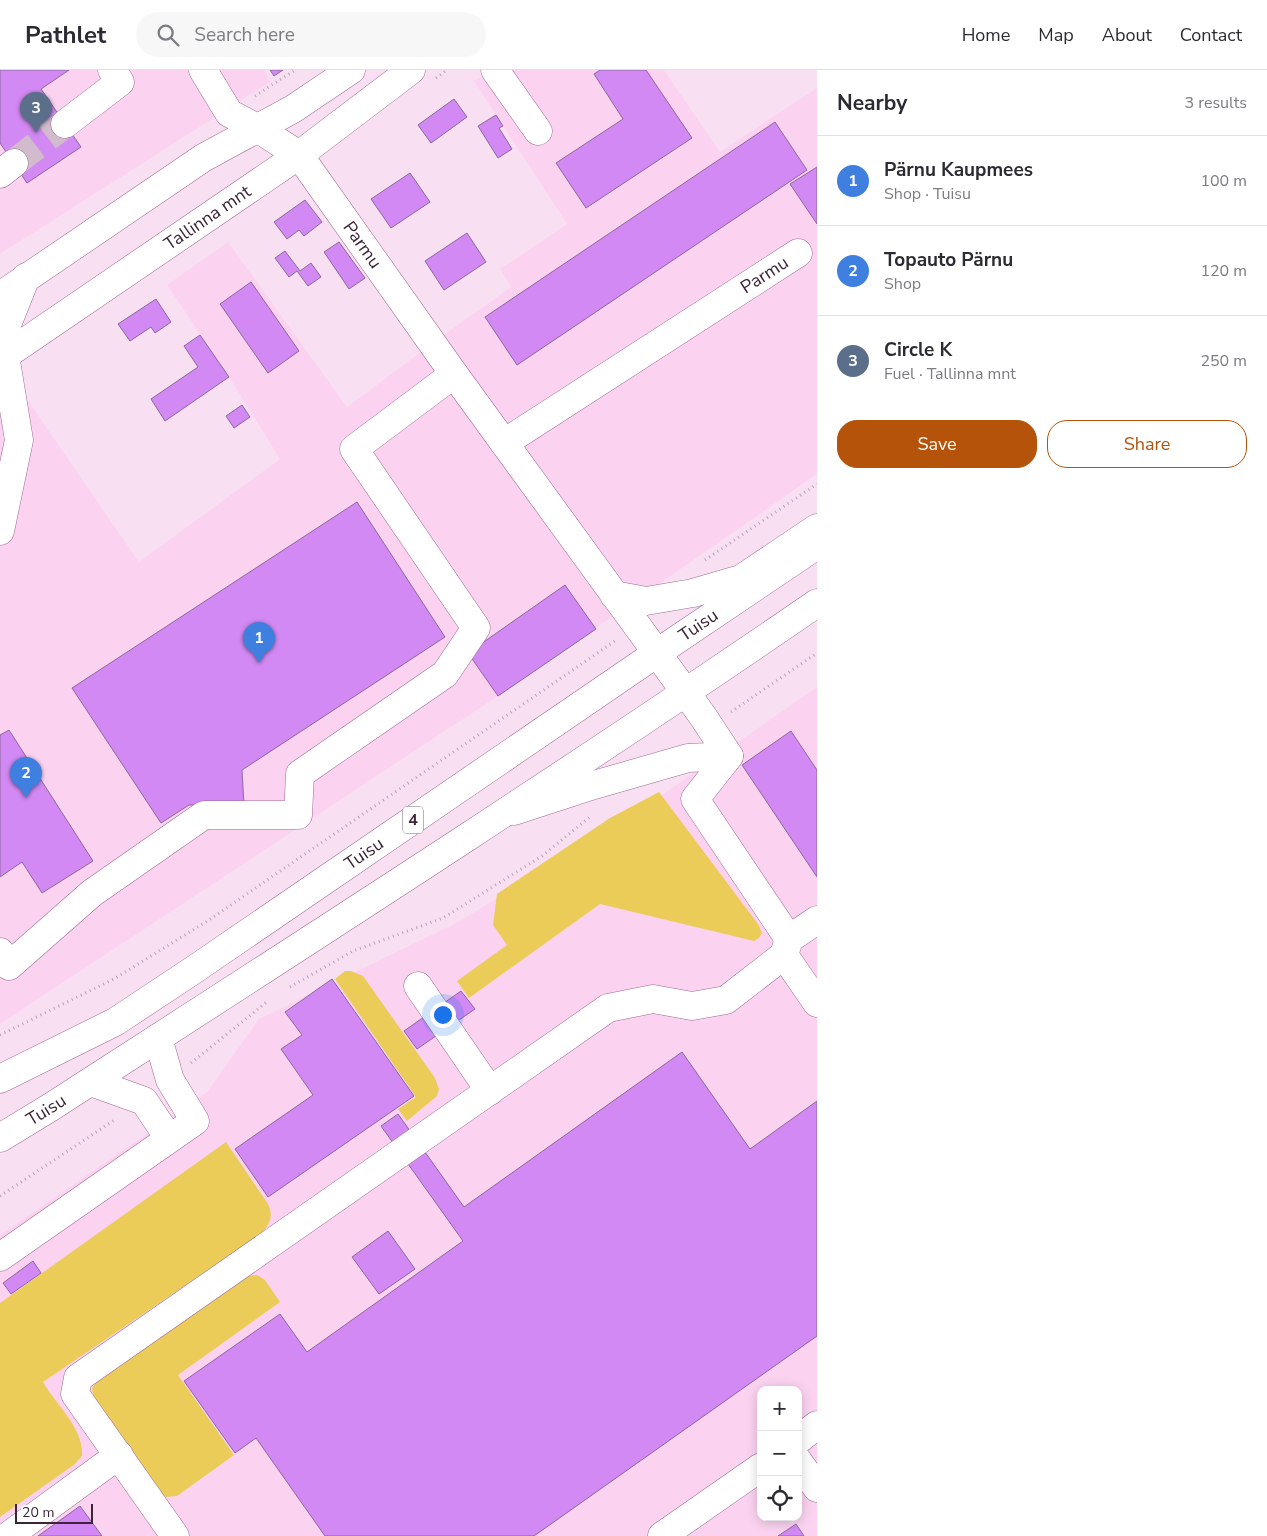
<!DOCTYPE html>
<html lang="en">
<head>
<meta charset="utf-8">
<style>
	:root { --surface:#fff; --page:#f7f7f7; --text:#2b2b33; --muted:#7c7c81; --line:#e1e1e2; --accent:#b45309 }
	body { margin:0; font-family:"Nunito Sans",sans-serif; background:var(--page); color:var(--text) }
	.controls { position:absolute; right:15px; bottom:15px; display:grid; overflow:hidden; border-radius:10px; box-shadow:0 2px 12px #0003 }
	.controls button { width:45px; height:45px; display:grid; place-items:center; padding:0; border:0; border-bottom:1px solid var(--line); background:var(--surface); color:var(--text); font:25px sans-serif }
	.scale { position:absolute; left:15px; bottom:12px; width:78px; box-sizing:border-box; padding-left:5px; border:2px solid #3c2537; border-top:0; font-size:14px; line-height:18px; white-space:nowrap; color:#3c2537; -webkit-text-stroke:4px #fff; paint-order:stroke }
	.you { position:absolute; left:442px; top:944px; width:18px; height:18px; margin:-12px; border:4px solid #fff; border-radius:50%; background:#1a73e8; box-shadow:0 0 0 8px #1a73e833 }
	.badge { display:grid; place-items:center; width:32px; height:32px; border-radius:50%; background:var(--accent); color:#fff; font-size:16px; font-weight:700 }
	.pin { position:absolute; translate:-50% -41px; filter:drop-shadow(0 1px 2px #0008) }
	.pin::after { content:''; position:absolute; top:26px; width:18px; height:15px; background:inherit; clip-path:polygon(0 0,100% 0,50% 100%) }
	.list { margin:0; padding:0; list-style:none }
	h2 { display:flex; justify-content:space-between; align-items:center; height:65px; margin:0; padding:0 20px; font-size:21px }
	h2 small { font-size:16px; font-weight:400; color:var(--muted) }
	.list li { display:grid; grid-template-columns:32px 1fr auto; gap:15px; align-items:center; box-sizing:border-box; height:90px; padding:0 20px; border-top:1px solid var(--line) }
	.list b { display:block; font-size:19px; white-space:nowrap }
	.list p { margin:0; font-size:16px; white-space:nowrap; color:var(--muted) }
	.list em { font-size:16px; font-style:normal; color:var(--muted) }
	.actions { display:flex; gap:10px; padding:15px 20px }
	.actions a { flex:1; padding:11px 0; border:1px solid var(--accent); border-radius:20px; text-align:center; font-size:18px; color:var(--accent) }
	.actions .main { background:var(--accent); color:#fff }
	.icon { flex:none; width:28px; height:28px; fill:none; stroke:currentColor; stroke-width:2; stroke-linecap:round; stroke-linejoin:round }
	.map { position:relative; flex:none; width:817px; height:1466px; overflow:hidden }
	header { display:flex; align-items:center; gap:30px; box-sizing:border-box; height:70px; padding:0 25px; background:var(--surface); border-bottom:1px solid var(--line) }
	header strong { font-size:24px }
	nav { display:flex; gap:28px; margin-inline-start:auto; font-size:18px }
	.search { width:350px; height:45px; background:var(--page); display:flex; align-items:center; gap:12px; box-sizing:border-box; padding:0 18px; border-radius:28px; color:var(--muted); font-size:19px }
	main { display:flex }
	aside { flex:1; background:var(--surface) }
	.map>svg:first-child { display:block }
	.built { fill:#fbd3f1; fill-rule:evenodd }
	.green { fill:#ebcc59 }
	.building { fill:#d289f3; stroke:#8c689d }
	.lines { fill:none; stroke-linecap:round; stroke-linejoin:round }
	.minor-tunnel { stroke:#d2bbcd; stroke-width:28; stroke-dasharray:28 14; stroke-linecap:butt }
	.minor-casing { stroke:#a06a95; stroke-width:29 }
	.highway-casing { stroke:#a06a95; stroke-width:29 }
	.path { stroke:#baa2b4; stroke-width:3; stroke-dasharray:1 4; stroke-linecap:butt }
	.minor { stroke:#fff; stroke-width:28 }
	.highway { stroke:#fff; stroke-width:28 }
	.labels { text-anchor:middle; dominant-baseline:central; stroke-width:4.5; stroke-linejoin:round; paint-order:stroke }
	.shield { fill:#fff; stroke:#766673; stroke-width:1 }
	.shield-label { font-size:16px; font-weight:bold; fill:#3c2537 }
	.street-label { font-size:18px; fill:#3c2537; stroke:#fff }
</style>
</head>
<body>
<header>
<strong>Pathlet</strong>
<div class="search"><svg class="icon" aria-label="search" viewBox="0 0 24 24"><circle cx="10" cy="10" r="6"/><path d="M15 15l6 6"/></svg>Search here</div>
<nav><a>Home</a><a>Map</a><a>About</a><a>Contact</a></nav>
</header>
<main>
<div class="map">
<svg width="817" height="1466" viewBox="0 0 817 1466">
	<rect width="100%" height="100%" fill="#f8e0f2"/>
	<g class="built">
		<path d="M0,0H264L270,12L0,184Z"/>
		<path d="M491,0H664L720,82L817,18V404L498,626L0,954V336L20,319L139,492L280,389L229,307L167,215L228,172L347,337L445,264L511,217L500,199L567,154L474,11Z"/>
		<path d="M817,617V1466H0V1165L207,1022L259,949L460,851L659,727ZM761,1320H798V1447H761Z"/>
	</g>
	<g class="green">
		<path d="M659,722L758,854L762,863L759,868L754,871L600,834L469,928L457,911L507,875L493,855L497,824L610,748Z"/>
		<path d="M345,901H351L363,906L435,1008L439,1019L437,1026L407,1051L398,1039L416,1027L335,909Z"/>
		<path d="M226,1072L268,1134C274,1147 270,1153 261,1164L43,1312C56,1335 84,1358 82,1386L75,1394L0,1447V1233Z"/>
		<path d="M257,1205L265,1210L280,1232L178,1305L234,1385L177,1426L166,1427L155,1421L94,1334L92,1318L99,1308L248,1206Z"/>
	</g>
	<g class="building">
		<path d="M0,0H69L41,19L81,77L27,113L0,73Z"/>
		<path d="M270,0H283L274,6Z"/>
		<path d="M600,0H646L692,68L586,138L556,93L623,49L594,4Z"/>
		<path d="M454,29L467,47L431,73L418,55Z"/>
		<path d="M496,45L503,56L499,58L512,79L498,88L478,56Z"/>
		<path d="M775,52L807,100L517,295L485,247Z"/>
		<path d="M817,97V154L790,114Z"/>
		<path d="M410,103L430,132L391,158L371,129Z"/>
		<path d="M305,130L322,152L304,166L299,160L287,169L274,152Z"/>
		<path d="M467,163L486,192L444,220L425,191Z"/>
		<path d="M339,172L365,208L349,219L324,182Z"/>
		<path d="M285,181L300,201L311,193L321,207L308,216L297,201L289,207L275,188Z"/>
		<path d="M251,212L299,281L268,303L220,234Z"/>
		<path d="M156,229L171,252L155,263L151,257L130,271L118,254Z"/>
		<path d="M200,265L229,307L165,351L151,329L198,297L184,276Z"/>
		<path d="M242,335L250,347L234,358L226,346Z"/>
		<path d="M357,432L445,567L242,700L244,736L189,735L161,753L72,618Z"/>
		<path d="M565,515L596,559L498,626L468,583Z"/>
		<path d="M9,660L93,791L42,823L22,792L0,807V665Z"/>
		<path d="M791,661L817,700V807L742,695Z"/>
		<path d="M332,909L414,1026L268,1127L235,1079L313,1025L281,979L302,965L285,942Z"/>
		<path d="M461,921L475,939L417,979L404,961Z"/>
		<path d="M682,982L750,1079L817,1031V1266L534,1466H325L256,1368L235,1383L184,1311L280,1244L307,1282L463,1171L381,1056L398,1044L464,1137Z"/>
		<path d="M388,1161L415,1199L379,1224L352,1187Z"/>
		<path d="M33,1191L41,1203L11,1224L3,1213Z"/>
		<path d="M80,1436L102,1466H38Z"/>
		<path d="M796,1454L804,1466H778Z"/>
	</g>
	<g class="lines">
		<path class="minor-tunnel" d="M14,93L65,54"/>
		<g class="minor-casing">
			<g id="minor">
				<path id="s1" d="M203,0L229,43L257,58L299,85L454,304L702,645L729,686L695,729L789,869"/>
				<path d="M495,0L538,61"/>
				<path d="M65,54L120,12L112,0"/>
				<path d="M0,104L14,93"/>
				<path d="M0,226L203,88L293,39L351,0"/>
				<path id="s2" d="M0,289L299,85L411,0"/>
				<path id="s3" d="M504,373L798,183"/>
				<path d="M0,461L19,370L2,267L26,207"/>
				<path d="M614,525L646,531L693,523L741,509L817,458"/>
				<path d="M514,741L594,715L688,688L729,686"/>
				<path d="M817,850L789,869L784,885L817,933"/>
				<path d="M0,882L9,896L92,823L204,745H298L300,704L445,604L476,558L354,379L454,304"/>
				<path d="M418,916L490,1021"/>
				<path d="M91,1012L144,1031L169,1068"/>
				<path d="M0,1187L195,1051L170,1010L158,968"/>
				<path d="M798,1370L817,1355"/>
				<path d="M798,1391L817,1418"/>
				<path d="M8,1466L119,1385"/>
				<path d="M175,1466L75,1324L78,1308L608,938L653,929L692,936L726,930L784,885"/>
				<path d="M662,1466L761,1397"/>
			</g>
		</g>
		<g class="highway-casing">
			<g id="highway">
				<path id="s4" d="M0,1009L115,952L195,899L657,583L817,475"/>
				<path id="s5" d="M0,1068L51,1037C308,871 565,706 817,533"/>
			</g>
		</g>
		<g class="path">
			<path d="M436,8L447,0"/>
			<path d="M255,26L295,0"/>
			<path d="M705,490L817,414"/>
			<path d="M731,642L817,583"/>
			<path d="M290,917L353,881L443,848L542,786L591,746"/>
			<path d="M0,965L114,909L209,850L615,571"/>
			<path d="M191,993L268,931"/>
			<path d="M0,1126L116,1049"/>
		</g>
		<use href="#minor" class="minor"/>
		<use href="#highway" class="highway"/>
	</g>
	<g class="labels">
		<rect class="shield" x="403" y="736.5" width="20" height="27" rx="4"/>
		<g class="shield-label">
			<text x="413" y="750">4</text>
		</g>
		<g class="street-label">
			<text stroke="none"><textPath href="#s2" startOffset="251">Tallinna mnt</textPath></text>
			<text stroke="none"><textPath href="#s1" startOffset="242">Parmu</textPath></text>
			<text stroke="none"><textPath href="#s3" startOffset="310">Parmu</textPath></text>
			<text stroke="none"><textPath href="#s4" startOffset="834">Tuisu</textPath></text>
			<text stroke="none"><textPath href="#s4" startOffset="429">Tuisu</textPath></text>
			<text stroke="none"><textPath href="#s5" startOffset="54">Tuisu</textPath></text>
		</g>
	</g>
</svg>
<div class="controls">
<button>+</button>
<button>−</button>
<button><svg class="icon" aria-label="locate" viewBox="0 0 24 24"><circle cx="12" cy="12" r="6"/><path d="M12 2v4M12 18v4M2 12h4M18 12h4"/></svg></button>
</div>
<div class="scale">20 m</div>
<div class="you"></div>
<div class="pin badge" style="left:259px;top:593px;background:#3f7fe0">1</div>
<div class="pin badge" style="left:26px;top:728px;background:#3f7fe0">2</div>
<div class="pin badge" style="left:36px;top:63px;background:#5c6f8a">3</div>
</div>
<aside>
<h2>Nearby<small>3 results</small></h2>
<ul class="list">
<li><span class="badge" style="background:#3f7fe0">1</span><div><b>Pärnu Kaupmees</b><p>Shop · Tuisu</p></div><em>100 m</em></li>
<li><span class="badge" style="background:#3f7fe0">2</span><div><b>Topauto Pärnu</b><p>Shop</p></div><em>120 m</em></li>
<li><span class="badge" style="background:#5c6f8a">3</span><div><b>Circle K</b><p>Fuel · Tallinna mnt</p></div><em>250 m</em></li>
</ul>
<div class="actions"><a class="main">Save</a><a>Share</a></div>
</aside>
</main>
</body>
</html>
